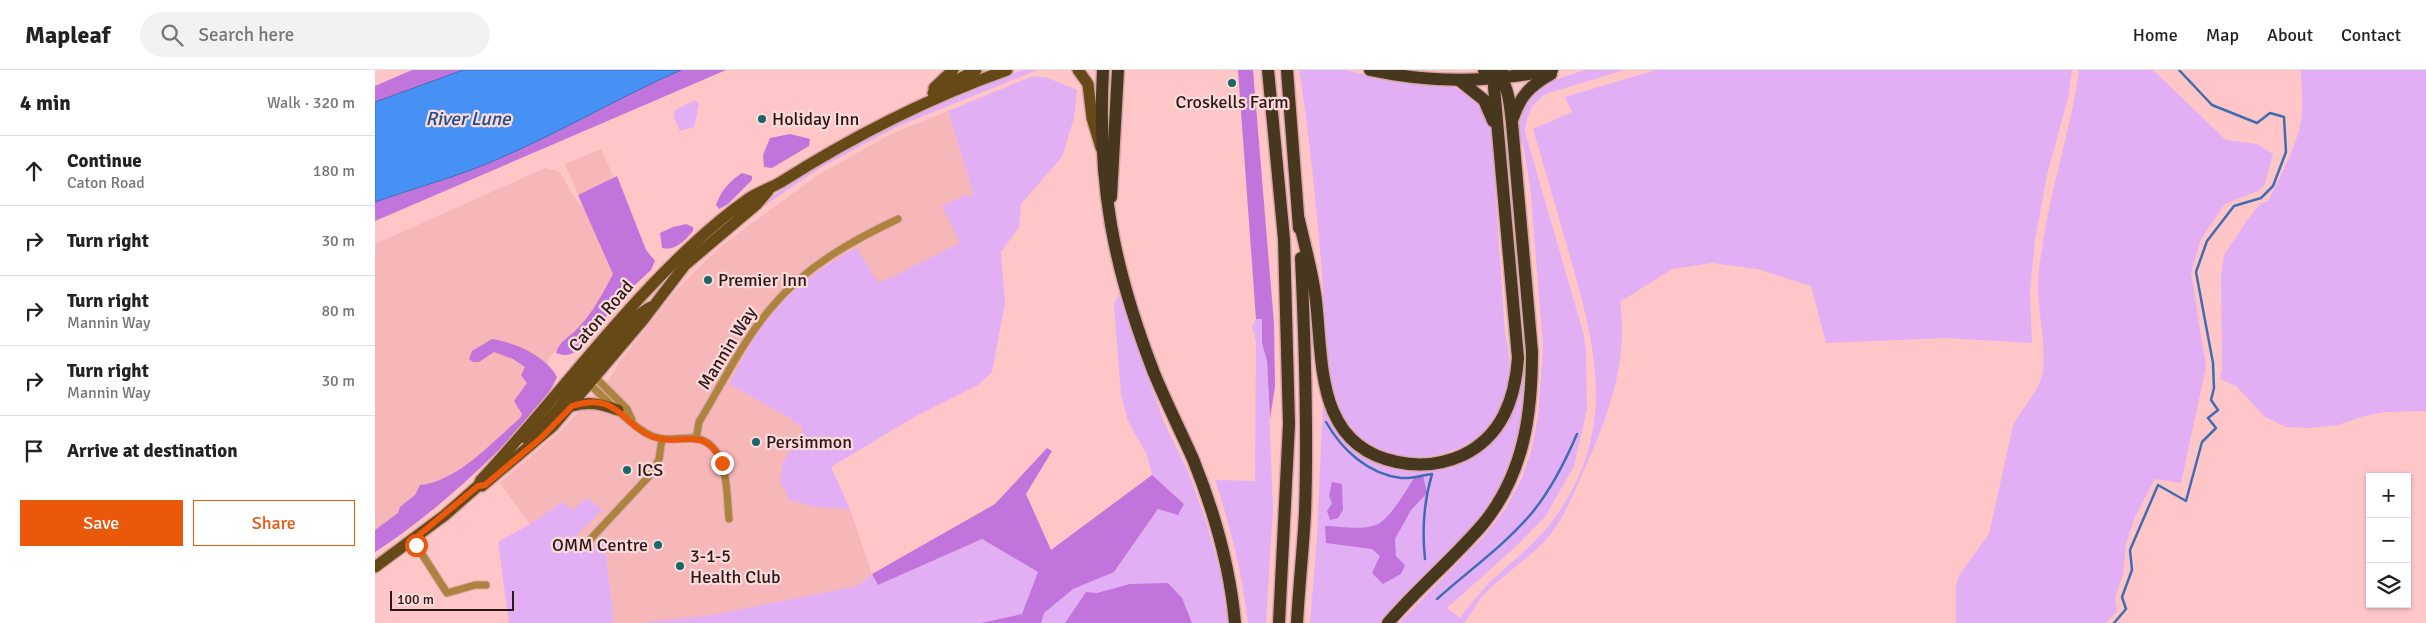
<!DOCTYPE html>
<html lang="en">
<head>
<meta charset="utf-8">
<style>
	:root { --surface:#fff; --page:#f2f2f2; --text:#222; --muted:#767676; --line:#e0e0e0; --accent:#ea580c }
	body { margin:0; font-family:Signika,sans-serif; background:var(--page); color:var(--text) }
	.controls { position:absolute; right:15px; bottom:15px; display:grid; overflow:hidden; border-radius:0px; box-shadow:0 1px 4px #0004 }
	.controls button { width:45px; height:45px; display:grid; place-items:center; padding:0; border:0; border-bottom:1px solid var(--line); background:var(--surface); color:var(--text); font:25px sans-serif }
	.scale { position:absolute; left:15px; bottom:12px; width:124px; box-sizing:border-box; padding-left:5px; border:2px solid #2b1718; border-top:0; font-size:14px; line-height:18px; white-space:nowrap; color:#2b1718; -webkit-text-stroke:4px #fcdada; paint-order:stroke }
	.stop { position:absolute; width:15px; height:15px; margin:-11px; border:4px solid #ea580c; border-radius:50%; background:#fff }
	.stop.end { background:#ea580c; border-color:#fff; box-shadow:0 1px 5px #0008 }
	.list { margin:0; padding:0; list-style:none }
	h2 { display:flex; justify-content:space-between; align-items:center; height:65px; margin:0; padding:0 20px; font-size:21px }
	h2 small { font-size:16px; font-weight:400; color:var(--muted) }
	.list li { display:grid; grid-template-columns:32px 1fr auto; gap:15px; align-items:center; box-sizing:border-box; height:70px; padding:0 20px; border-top:1px solid var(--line) }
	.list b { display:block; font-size:19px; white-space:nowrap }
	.list p { margin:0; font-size:16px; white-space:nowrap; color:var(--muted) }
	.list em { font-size:16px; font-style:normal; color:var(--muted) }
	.actions { display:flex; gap:10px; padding:15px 20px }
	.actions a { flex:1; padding:11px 0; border:1px solid var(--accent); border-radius:0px; text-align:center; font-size:18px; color:var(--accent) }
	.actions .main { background:var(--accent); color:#fff }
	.icon { flex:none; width:28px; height:28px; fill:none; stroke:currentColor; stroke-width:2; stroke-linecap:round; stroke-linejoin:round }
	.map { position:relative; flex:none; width:2051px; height:553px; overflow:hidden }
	header { display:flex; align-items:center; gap:30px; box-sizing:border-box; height:70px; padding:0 25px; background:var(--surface); border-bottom:1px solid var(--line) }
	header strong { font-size:24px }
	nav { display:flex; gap:28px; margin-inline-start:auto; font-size:18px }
	.search { width:350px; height:45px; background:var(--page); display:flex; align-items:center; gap:12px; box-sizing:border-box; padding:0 18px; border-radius:28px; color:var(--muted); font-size:19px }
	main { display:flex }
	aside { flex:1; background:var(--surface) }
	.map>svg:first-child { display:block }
	.built { fill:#f6b7b9 }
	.green { fill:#e2aff4 }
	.forest { fill:#c174dc }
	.water { fill:#4790f4; stroke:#3f6cb2 }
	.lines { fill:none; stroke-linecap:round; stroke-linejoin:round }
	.stream { stroke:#3f6cb2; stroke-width:2.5 }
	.street-casing { stroke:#d8a6a8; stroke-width:9 }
	.primary-casing { stroke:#d8a6a8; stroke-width:14 }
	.highway-casing { stroke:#d8a6a8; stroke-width:15 }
	.street { stroke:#ae833d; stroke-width:7 }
	.primary { stroke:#664916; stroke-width:11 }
	.highway { stroke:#47371e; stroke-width:12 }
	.route { stroke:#ea580c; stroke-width:6 }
	.poi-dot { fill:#196769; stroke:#fcdada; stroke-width:2 }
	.labels { text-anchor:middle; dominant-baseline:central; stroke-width:4.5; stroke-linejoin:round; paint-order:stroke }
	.poi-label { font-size:18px; fill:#2b1718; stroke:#fcdada; text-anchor:start }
	.street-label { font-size:18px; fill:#2b1718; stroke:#fcdada }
	.water-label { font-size:19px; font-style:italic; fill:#1d4c8c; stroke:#fcdada }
</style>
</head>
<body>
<header>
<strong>Mapleaf</strong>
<div class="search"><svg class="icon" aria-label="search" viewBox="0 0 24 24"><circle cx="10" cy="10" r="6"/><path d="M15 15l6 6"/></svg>Search here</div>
<nav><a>Home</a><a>Map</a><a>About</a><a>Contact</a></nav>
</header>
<main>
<aside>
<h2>4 min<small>Walk · 320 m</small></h2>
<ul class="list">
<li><svg class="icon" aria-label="ahead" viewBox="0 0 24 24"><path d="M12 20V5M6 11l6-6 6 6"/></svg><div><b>Continue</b><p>Caton Road</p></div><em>180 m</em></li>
<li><svg class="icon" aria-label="right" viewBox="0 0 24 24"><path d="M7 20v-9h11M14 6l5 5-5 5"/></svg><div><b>Turn right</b></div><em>30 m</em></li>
<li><svg class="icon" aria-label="right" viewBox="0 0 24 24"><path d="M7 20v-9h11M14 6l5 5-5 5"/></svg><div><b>Turn right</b><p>Mannin Way</p></div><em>80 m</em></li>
<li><svg class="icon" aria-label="right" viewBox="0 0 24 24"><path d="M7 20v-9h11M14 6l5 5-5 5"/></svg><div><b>Turn right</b><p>Mannin Way</p></div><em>30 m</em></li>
<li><svg class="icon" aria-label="arrive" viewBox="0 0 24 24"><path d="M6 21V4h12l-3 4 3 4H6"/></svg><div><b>Arrive at destination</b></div></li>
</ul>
<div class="actions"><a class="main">Save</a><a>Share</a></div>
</aside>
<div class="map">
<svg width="2051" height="553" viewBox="0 0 2051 553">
	<rect width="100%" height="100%" fill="#fec6c7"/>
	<g class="built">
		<path d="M573,41L599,126L585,173L504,213L455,192L400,239L385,261L354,314L411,346L428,358L408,393L440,437L475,439L497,504L483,516L337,545L267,553H239L229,467L212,483L198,469L227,440L197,441L187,432L155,454L125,413L190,357L236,307L243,294L303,218L346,176L443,105L516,64Z"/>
		<path d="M226,79L239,108L203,125L190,94Z"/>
		<path d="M170,98L185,102L199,127L258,197L208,268L179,282L173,289L167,340L0,480V174Z"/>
	</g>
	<g class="green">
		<path d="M651,0H662L521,57L445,98L380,142L378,140C423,107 469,80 518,55C561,32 604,11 651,0Z"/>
		<path d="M924,0H970L1018,11L1076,16L1102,27L1116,56L1130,264C1137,290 1137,321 1122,345C1091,396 1005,404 971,350C953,321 953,289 951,256C948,227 947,198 944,169C939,113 933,55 924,0Z"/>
		<path d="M1210,0H1250L1173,23C1156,33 1152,43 1150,62L1208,262L1211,279L1212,339L1199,396L1170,447L1136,481L1072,538L1085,548C1095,535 1105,522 1117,510C1139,489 1163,472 1181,446C1243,359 1221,277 1194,183C1182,141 1170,100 1158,59L1197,42L1190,27L1281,0H1697L1694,24L1672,105L1660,170L1655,221L1657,273L1571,268L1451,273L1436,216L1382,199L1337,193L1297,199L1245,232C1254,294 1231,352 1206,407C1196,430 1186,454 1168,473C1149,492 1124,507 1106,528C1100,536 1095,545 1089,553H1024L1110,465L1131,438L1147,408L1157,378L1163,346L1168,277L1156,125L1149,78L1143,67L1142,52L1145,36L1170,13Z"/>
		<path d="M1704,0H1778L1851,70L1882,74L1898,84L1890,114L1883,121L1850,134L1826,169L1816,202L1831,297L1806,413L1780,409L1760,447L1751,474L1748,504L1740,528L1742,541L1731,553H1581V517L1584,505L1614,464L1638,356C1646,338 1666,320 1668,300C1671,272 1663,244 1663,216C1663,204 1665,191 1667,179C1675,118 1696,61 1704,0Z"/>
		<path d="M1926,0H2051V341L2010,342L1989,346L1963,355L1935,358L1911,357L1890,347L1861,316L1845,309L1847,299L1846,206L1849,185L1873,149L1885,134L1893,131C1906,104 1924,74 1927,43C1928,29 1926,14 1926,0Z"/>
		<path d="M658,6L673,8L702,20L699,48L687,87L646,134L644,157L626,182L630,233L617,302L603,315L541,346L456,397L475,439L440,437L415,430L405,411L408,393L428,358L411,346L354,314C368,289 381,259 401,238C424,214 452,193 481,178L504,213L585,173L567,136L590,125L599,126L573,41Z"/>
		<path d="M320,30L324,34L319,57L305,61L299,48L300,40Z"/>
		<path d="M744,225L789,352L812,399L831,451L846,505L853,553H267L337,545L483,516L497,504L503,515L607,469L663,502H739L783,439L809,434L777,405L772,385L753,351L746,325L739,234Z"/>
		<path d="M881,249H887V273L892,291L898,439L891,553H873C867,503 856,458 840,410L880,411L881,272L877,256Z"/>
		<path d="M1148,278H1152C1153,328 1146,386 1118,429C1087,475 1040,510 1005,553H935L942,468L948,331L956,350L1032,400L1053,401L1072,397L1132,351L1140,336L1143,322Z"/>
		<path d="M212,428L227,440L198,469L212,482L229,466L239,553H134L123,472L155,454L187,432L197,440Z"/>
	</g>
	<g class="forest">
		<path d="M37,0H88L0,32V16Z"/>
		<path d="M306,0H351L0,151V132C37,120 75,109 111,94C178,67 240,29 306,0Z"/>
		<path d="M863,0H878L899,254L900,317L895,349L892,291L887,273V249H881Z"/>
		<path d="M415,64L435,69L434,76L397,98L389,97L388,85L395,68Z"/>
		<path d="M367,103L377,106V110L353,134L344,139L341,135C346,120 355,111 367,103Z"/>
		<path d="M242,106L271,180L280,191L276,200L249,225L205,277C198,285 191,287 181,283C184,271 196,266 204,257C218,242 228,223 238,204L203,125Z"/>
		<path d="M311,154L318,157V161C309,171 301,181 287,178L285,163L298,157Z"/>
		<path d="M117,269C141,273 171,286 182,307C169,337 146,358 123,381C85,418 45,453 0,482V460L23,443L25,437L40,425L45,415C83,411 117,372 145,348L147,344L139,331L152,313L146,305L150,297L138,289L119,282L104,292H98L94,289L97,281Z"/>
		<path d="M672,378L677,381L651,424L676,480L777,405L809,434L803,445L783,439L739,502L698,519L669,543L666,553H606L647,544L663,502L607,469L503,515L497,504L620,434Z"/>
		<path d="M1048,405L1052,423L1036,440L1020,469L1021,486L1030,495L1026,504L1008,514L997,503L1005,486L997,479L951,473L950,456C966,456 993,462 1006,452C1020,441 1030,422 1039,408Z"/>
		<path d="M957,412L967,414L968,440L963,448L955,450L952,441L957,433L954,426Z"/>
		<path d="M793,513L807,528L817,553H690L711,522L722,523L755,514Z"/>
	</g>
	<path class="water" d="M88,0H306C240,29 178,67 111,94C75,109 37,119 0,132V32Z"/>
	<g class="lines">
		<g class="stream">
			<path d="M951,352C967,380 993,404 1026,408C1036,409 1047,405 1057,404C1049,431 1047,461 1050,489"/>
			<path d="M1062,529C1093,501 1129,476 1156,444C1176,420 1190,392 1202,364"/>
			<path d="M1739,553L1751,539L1747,527L1757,500L1755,480L1783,415L1811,431L1827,372L1841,358L1833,348L1843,340L1836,330L1839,318L1838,293L1821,202L1832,171L1859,136L1886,128L1898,116L1911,82L1909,47L1895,43L1882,53L1837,35L1804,0"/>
		</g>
		<g class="street-casing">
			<g id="street">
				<path d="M217,304L252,339L257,350"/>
				<path d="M213,313C229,327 259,359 277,366C292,372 305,367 319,368C355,373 351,422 354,449"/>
				<path d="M321,369L324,352C347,314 367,272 396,238C430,197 476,171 523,149"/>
				<path d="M38,470L72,523L100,515H111"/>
				<path d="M210,475L278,402L284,389L287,369"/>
			</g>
		</g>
		<g class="primary-casing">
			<g id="primary">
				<path d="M703,0L713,14L717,48L726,78"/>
				<path d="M559,18L578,0"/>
				<path d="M558,23L601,0"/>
				<path d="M197,336C214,331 226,334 243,340"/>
				<path d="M150,368C163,362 174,349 184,338C208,309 244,253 276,237"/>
				<path d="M107,416L178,356L268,250L310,195L382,134L393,121"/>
				<path d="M0,497L70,445L103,416L106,410C177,334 239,248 315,177C333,160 353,143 373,129C383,122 396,118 406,112C477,67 553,28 632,0"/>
			</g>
		</g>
		<g class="highway-casing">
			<g id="highway">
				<path d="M728,0C722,113 738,197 779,303C791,332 805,360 818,389C839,441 855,497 860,553"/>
				<path d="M893,0L909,169L914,354L904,553"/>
				<path d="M912,0L924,158"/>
				<path d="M995,0C1060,14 1113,12 1177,0"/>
				<path d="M1084,10L1109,30L1118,51"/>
				<path d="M1138,48C1145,26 1156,15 1176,4"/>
				<path d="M736,127L743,0"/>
				<path d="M924,150C930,177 938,204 941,231C948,294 941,376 1022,392C1045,397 1066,395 1088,385C1127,366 1140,329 1143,288L1119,17L1120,10L1127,0"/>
				<path d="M922,553C924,516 928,480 930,443C933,358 930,273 926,188"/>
				<path d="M1013,553C1043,518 1078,489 1108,454C1149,404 1157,344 1157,282L1137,53C1134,31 1135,5 1109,0"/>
			</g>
		</g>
		<use href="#street" class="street"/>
		<use href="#primary" class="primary"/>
		<use href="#highway" class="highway"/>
	</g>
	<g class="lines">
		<path class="route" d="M41,475L38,470L103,416L110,415L166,368L197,336C244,321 246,355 278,367C307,377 331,354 347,393"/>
	</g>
	<g class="poi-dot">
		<circle cx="857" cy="13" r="5"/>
		<circle cx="387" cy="49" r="5"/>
		<circle cx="333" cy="210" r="5"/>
		<circle cx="381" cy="372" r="5"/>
		<circle cx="252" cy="400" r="5"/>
		<circle cx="283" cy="475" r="5"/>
		<circle cx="305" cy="496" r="5"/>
	</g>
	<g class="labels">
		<g class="poi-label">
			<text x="857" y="32" text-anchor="middle">Croskells Farm</text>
			<text x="397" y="49">Holiday Inn</text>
			<text x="343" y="210">Premier Inn</text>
			<text x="391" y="372">Persimmon</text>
			<text x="262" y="400">ICS</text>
			<text x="273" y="475" text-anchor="end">OMM Centre</text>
			<text x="315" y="486">3-1-5<tspan x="315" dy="21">Health Club</tspan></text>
		</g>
		<g class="street-label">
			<text transform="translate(226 246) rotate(-49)">Caton Road</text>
			<text transform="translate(352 278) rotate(-58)">Mannin Way</text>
		</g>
		<g class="water-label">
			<text x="93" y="49">River Lune</text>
		</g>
	</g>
</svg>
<div class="controls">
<button>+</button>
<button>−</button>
<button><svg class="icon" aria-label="layers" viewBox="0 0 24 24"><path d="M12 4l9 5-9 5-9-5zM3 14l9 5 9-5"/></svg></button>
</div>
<div class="scale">100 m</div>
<div class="stop" style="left:41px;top:475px"></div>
<div class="stop end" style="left:347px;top:393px"></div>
</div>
</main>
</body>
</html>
